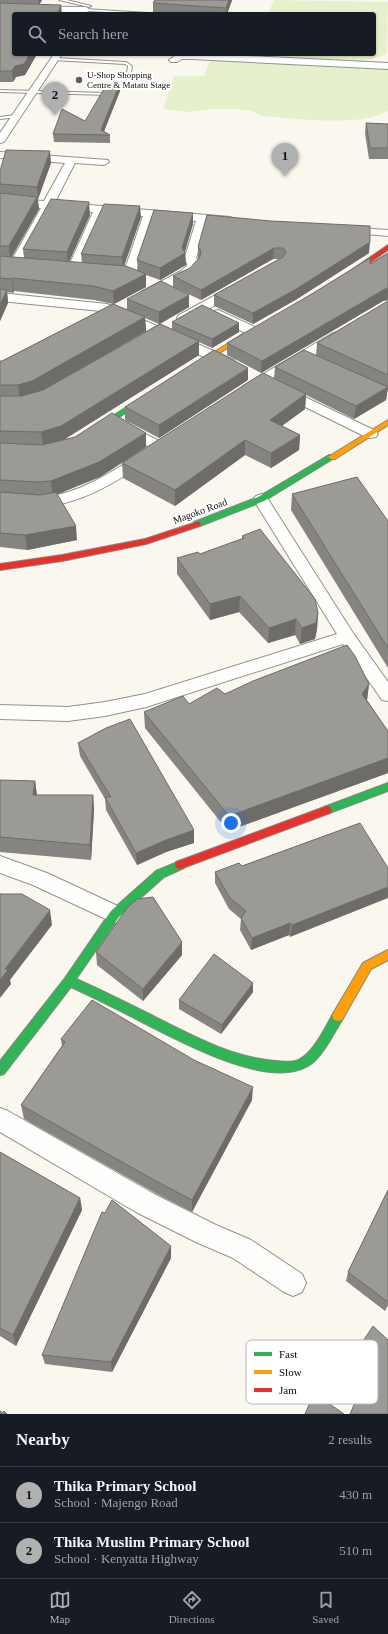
<!DOCTYPE html>
<html lang="en">
<head>
<meta charset="utf-8">
<style>
	:root { --surface:#171b24; --page:#20242c; --text:#f1f3f6; --muted:#9ea1a6; --line:#363941; --accent:#afb0b0 }
	body { margin:0; font-family:Georgia,serif; background:var(--page); color:var(--text) }
	.you { position:absolute; left:231px; top:823px; width:14px; height:14px; margin:-10px; border:3px solid #fff; border-radius:50%; background:#1a73e8; box-shadow:0 0 0 6px #1a73e833 }
	.badge { display:grid; place-items:center; width:26px; height:26px; border-radius:50%; background:var(--accent); color:#111; font-size:13px; font-weight:700 }
	.pin { position:absolute; translate:-50% -33px; filter:drop-shadow(0 1px 2px #0008) }
	.pin::after { content:''; position:absolute; top:21px; width:14px; height:12px; background:inherit; clip-path:polygon(0 0,100% 0,50% 100%) }
	.list { margin:0; padding:0; list-style:none }
	h2 { display:flex; justify-content:space-between; align-items:center; height:52px; margin:0; padding:0 16px; font-size:17px }
	h2 small { font-size:13px; font-weight:400; color:var(--muted) }
	.list li { display:grid; grid-template-columns:26px 1fr auto; gap:12px; align-items:center; box-sizing:border-box; height:56px; padding:0 16px; border-top:1px solid var(--line) }
	.list b { display:block; font-size:15px; white-space:nowrap }
	.list p { margin:0; font-size:13px; white-space:nowrap; color:var(--muted) }
	.list em { font-size:13px; font-style:normal; color:var(--muted) }
	.icon { flex:none; width:22px; height:22px; fill:none; stroke:currentColor; stroke-width:2; stroke-linecap:round; stroke-linejoin:round }
	.map { position:relative; flex:none; width:388px; height:1414px; overflow:hidden }
	.search { position:absolute; background:var(--surface); box-shadow:0 1px 3px #0004; left:12px; right:12px; top:12px; height:44px; display:flex; align-items:center; gap:10px; box-sizing:border-box; padding:0 14px; border-radius:4px; color:var(--muted); font-size:15px }
	.sheet { height:164px; background:var(--surface) }
	nav { display:flex; justify-content:space-around; align-items:center; box-sizing:border-box; height:56px; border-top:1px solid var(--line); background:var(--surface); font-size:11px; color:var(--muted) }
	nav a { display:grid; justify-items:center; gap:2px }
	nav .on { color:var(--accent) }
	.map>svg:first-child { display:block }
	.green { fill:#e6f0cd }
	.lines { fill:none; stroke-linecap:round; stroke-linejoin:round }
	.lane-casing { stroke:#93918e; stroke-width:2 }
	.street-casing { stroke:#93918e; stroke-width:2 }
	.fast-casing { stroke:#898884; stroke-width:2 }
	.slow-casing { stroke:#898884; stroke-width:2 }
	.jam-casing { stroke:#898884; stroke-width:2 }
	.lane { fill:#fefefd; fill-rule:evenodd }
	.street { fill:#fefefd; fill-rule:evenodd }
	.fast { fill:#30b455; fill-rule:evenodd }
	.slow { fill:#ff9f0a; fill-rule:evenodd }
	.jam { fill:#e5322d; fill-rule:evenodd }
	.wall { fill:#868480; fill-rule:evenodd }
	.shaded-wall { fill:#6d6c68 }
	.building { fill:#9c9a95; stroke:#6d6c68 }
	.poi-dot { fill:#5f5e5b; stroke:#fff; stroke-width:1.5 }
	.labels { text-anchor:middle; dominant-baseline:central; stroke-width:4; stroke-linejoin:round; paint-order:stroke }
	.far-poi-label { font-size:9px; fill:#0b0b0b; stroke:#fff; text-anchor:start }
	.street-label { font-size:10px; fill:#0b0b0b; stroke:#fff }
	.key { fill:#fff; stroke:#b6b6b6; stroke-width:1 }
	.key-label { font-size:11px; fill:#0b0b0b }
</style>
</head>
<body>
<div class="map">
<svg width="388" height="1414" viewBox="0 0 388 1414">
	<rect width="100%" height="100%" fill="#faf7ef"/>
	<g class="green">
		<path d="M274,0L388,2L387,54L363,62L265,55L266,54H374V14H268Z"/>
		<path d="M210,60L388,69V110C367,128 289,118 261,116L252,111L236,109H213L188,112L163,109L174,76H204Z"/>
	</g>
	<g class="lines">
		<g class="lane-casing">
			<g id="lane">
				<path d="M59,0H67L91,6L89,7Z"/>
				<path d="M85,9L148,13L150,14L86,11Z"/>
				<path d="M55,58L126,62L132,66C131,81 122,91 108,95L0,92V90L108,93C120,89 127,79 128,66L125,64L53,60Z"/>
				<path d="M16,115H18V117L0,119V117Z"/>
			</g>
		</g>
		<g class="street-casing">
			<g id="street">
				<path d="M0,6L86,7L90,10L86,13L0,12Z"/>
				<path d="M54,54H62L4,142L0,143V133Z"/>
				<path d="M177,54H206L388,63V69L192,59H182L177,62H171L169,60Z"/>
				<path d="M0,152L108,160L109,162L104,165L75,163L55,202L230,217L236,220L230,223L207,221L196,258L199,261C199,262 199,267 199,267C196,276 155,296 145,299L141,298L139,295L141,292L181,271L187,266V263L184,260L196,221L154,217L135,275L133,278H125L123,275L143,216L104,213L79,270L77,273H69L67,270L93,212L51,209L21,265L19,268H11L9,265L41,208L0,204V198L44,201L65,163L0,158Z"/>
				<path d="M345,227L388,230V236L341,232L339,230L341,228Z"/>
				<path d="M236,284L240,285L242,288L240,291L187,321H179L177,318L179,315Z"/>
				<path d="M0,293L107,304L234,360L236,363L234,366H224L101,311L0,301Z"/>
				<path d="M218,310L257,328L258,331L257,334H247L214,317L212,314L214,311Z"/>
				<path d="M338,332L343,333L344,336L343,339L253,392H243L241,389L243,386L333,333Z"/>
				<path d="M284,387L376,431L378,434L376,437L371,438L366,437L279,394L277,391L279,388Z"/>
				<path d="M124,423L165,444L167,447L165,450L160,451L155,450L119,430L117,427L119,424Z"/>
				<path d="M143,454L148,455L150,458L148,461C116,482 82,503 44,507C29,508 14,506 0,505V495C14,496 29,499 43,497C78,494 109,474 138,455Z"/>
				<path d="M261,494L266,496L353,633L388,682V701L382,700L343,644L146,707L105,716L68,721L0,719V705L68,707L105,702L145,694L337,634L253,499L256,496Z"/>
				<path d="M0,856L47,873L122,908L125,914L122,920L115,923L108,920L33,885L0,873Z"/>
				<path d="M0,1108L8,1111L154,1194L216,1225L251,1240L302,1274L306,1283L302,1292L293,1296L284,1292L233,1258L198,1243L136,1212L0,1132Z"/>
			</g>
		</g>
		<g class="fast-casing">
			<g id="fast">
				<path d="M149,393L151,394V396L94,434H88L87,432Z"/>
				<path d="M329,455H332L336,457L264,501L200,526H194L193,524L194,522L258,497Z"/>
				<path d="M388,783V791L327,814L324,813L322,810L324,807Z"/>
				<path d="M180,861L184,862L185,865L184,868L164,877L119,917L76,979C99,989 121,1000 143,1011C186,1032 227,1057 276,1061C284,1062 293,1063 300,1059C314,1052 326,1026 334,1012L338,1011L342,1012L344,1016L342,1020C334,1033 322,1058 308,1066C267,1090 180,1041 142,1022C119,1010 95,998 71,987L4,1074L0,1075V1061L65,978L111,911L156,871Z"/>
			</g>
		</g>
		<g class="slow-casing">
			<g id="slow">
				<path d="M251,329L256,330L194,369L192,370L189,368Z"/>
				<path d="M388,420V425L335,459H332L328,457Z"/>
				<path d="M388,950V960L371,969L342,1020L338,1021L334,1020L332,1016L334,1012L363,963Z"/>
			</g>
		</g>
		<g class="jam-casing">
			<g id="jam">
				<path d="M388,245V250L347,278H343V276Z"/>
				<path d="M197,522H200L201,524L200,526L146,544L62,561L0,570V564L62,555L145,539Z"/>
				<path d="M327,806L330,807L332,810L330,813L180,869L176,868L175,865L176,862Z"/>
			</g>
		</g>
		<use href="#lane" class="lane"/>
		<use href="#street" class="street"/>
		<use href="#fast" class="fast"/>
		<use href="#slow" class="slow"/>
		<use href="#jam" class="jam"/>
	</g>
	<g class="wall">
		<path d="M0,0H42L39,5L14,14V54H37L25,75L16,77L13,82H0Z"/>
		<path d="M155,0H232L227,14H189L153,12V3Z"/>
		<path d="M120,91L104,131L110,135V143L54,142L53,134L85,121Z"/>
		<path d="M366,123L388,124V159H369L365,133Z"/>
		<path d="M51,163L38,199L39,209L12,257L24,258L23,249L90,215L69,262L82,263L81,254L141,217L124,266L138,271L137,260L193,224L185,252L186,265L160,280L146,275V287L114,304L127,310V299L189,307L160,324L172,329V322L239,323V332L212,348L199,342V355L64,439L146,433V447L100,477L57,494L77,540L27,550L0,547V361H2L113,304L94,300L14,291L13,293L7,292L8,303L0,321V171ZM145,318L159,324L43,390L146,331Z"/>
		<path d="M207,215L369,253L297,299L253,324L214,306V295L280,259H273L201,300L173,287V276L190,268L199,259L198,258V247Z"/>
		<path d="M388,253V300L383,301L261,373L227,355V343Z"/>
		<path d="M388,301V388L386,400L354,419L306,395L305,409L282,426L300,435L299,450L271,468L245,455L175,506L123,478L122,463L274,378L275,367L346,369L316,355L317,343Z"/>
		<path d="M248,380L159,438L125,420V407Z"/>
		<path d="M292,494L388,521V668L291,510Z"/>
		<path d="M242,536L318,613L317,629L315,639L300,644L295,635L268,643L239,612L210,620L177,574V558L200,554L242,539Z"/>
		<path d="M369,684L367,700L388,731V773L228,831L145,728L144,712L189,704L225,694Z"/>
		<path d="M78,743L194,843L166,852L137,865L106,810L105,799L80,756Z"/>
		<path d="M0,780L35,781L37,795H93L94,810L91,860L0,852Z"/>
		<path d="M360,823L290,937L289,935L251,950L240,930L241,919L229,909L215,883V872L242,866Z"/>
		<path d="M96,952L182,955L143,1001L97,965Z"/>
		<path d="M253,992L221,1034L179,1009V1000Z"/>
		<path d="M61,1039L252,1100L192,1212L155,1193L24,1119L21,1105L62,1046Z"/>
		<path d="M0,1152L80,1198L82,1210L16,1346L0,1336Z"/>
		<path d="M388,1190V1305L385,1311L346,1281L348,1272Z"/>
		<path d="M171,1258L112,1372L45,1364L42,1355Z"/>
		<path d="M388,1340L360,1391L343,1377L346,1367Z"/>
	</g>
	<g class="shaded-wall">
		<path d="M38,0H42L39,5Z"/>
		<path d="M229,0H232L227,14H226V8Z"/>
		<path d="M61,5L62,14H57Z"/>
		<path d="M30,54H37L25,75L16,77L13,82L12,71L15,66Z"/>
		<path d="M120,83V91L103,134L101,130Z"/>
		<path d="M50,151L51,163L38,199L37,187Z"/>
		<path d="M37,197L39,209L10,259L9,246Z"/>
		<path d="M89,203L90,215L68,264L67,252Z"/>
		<path d="M140,206L141,217L123,269L122,257Z"/>
		<path d="M193,213V224L184,254L185,253L186,265L160,280V268L182,248Z"/>
		<path d="M370,242L369,253L297,299L253,324V313Z"/>
		<path d="M274,248L273,259L201,300V290Z"/>
		<path d="M146,274V287L114,304L113,291Z"/>
		<path d="M12,278L14,291L13,293L12,279Z"/>
		<path d="M388,288V300L383,301L261,373L262,361L385,289Z"/>
		<path d="M7,290L8,303L0,321V305Z"/>
		<path d="M189,295V307L159,324V312Z"/>
		<path d="M145,317L146,331L33,396L20,400L18,385Z"/>
		<path d="M239,323V332L212,348V339Z"/>
		<path d="M199,341V355L62,441L43,446L41,432Z"/>
		<path d="M248,368V380L159,438V425Z"/>
		<path d="M388,387L386,400L354,419L356,406Z"/>
		<path d="M306,394L305,409L269,435L270,420Z"/>
		<path d="M146,433V447L100,477L53,496L51,481Z"/>
		<path d="M300,435L299,450L271,468V453Z"/>
		<path d="M245,440V455L175,506V490Z"/>
		<path d="M76,526L77,540L27,550L25,535Z"/>
		<path d="M240,596L239,612L210,620V604Z"/>
		<path d="M318,613L317,629L315,639L300,644L302,628Z"/>
		<path d="M296,619L295,635L268,643L269,628Z"/>
		<path d="M369,684L367,700L360,709L362,694Z"/>
		<path d="M388,758V773L228,831L229,816Z"/>
		<path d="M35,781L37,796L33,795Z"/>
		<path d="M93,795L94,810L91,860L90,845Z"/>
		<path d="M194,830V843L166,852L137,865L136,853L166,840Z"/>
		<path d="M388,887V898L290,937L292,925Z"/>
		<path d="M50,910L52,925L10,980L11,984L0,998V980L5,969Z"/>
		<path d="M290,923L289,935L251,950L252,938Z"/>
		<path d="M182,942V955L143,1001V989Z"/>
		<path d="M253,983V992L221,1034L222,1025Z"/>
		<path d="M253,1087L252,1100L192,1212V1200Z"/>
		<path d="M80,1198L82,1210L16,1346L13,1335Z"/>
		<path d="M171,1246V1258L112,1372L111,1362Z"/>
	</g>
	<g class="building">
		<path d="M155,0H229L226,8L153,3Z"/>
		<path d="M0,3L61,5L57,14H14V54H30L24,64L15,66L12,71H0Z"/>
		<path d="M120,83L101,130L110,135L53,134L62,109L85,121L104,89L113,87Z"/>
		<path d="M366,123L388,124V148H370Z"/>
		<path d="M6,150L50,151L37,187L0,184V171Z"/>
		<path d="M0,193L37,197L9,246H0Z"/>
		<path d="M51,199L89,202V203L67,252L23,249Z"/>
		<path d="M104,204L140,206L122,257L81,254Z"/>
		<path d="M154,210L193,213L182,248L185,253L160,268L137,260Z"/>
		<path d="M207,215L271,221L370,226V242L298,288L253,313L214,295L283,257L286,252L283,248H274L201,290L173,276L190,268L200,257L201,250L198,247Z"/>
		<path d="M388,253V288L385,289L262,361L227,343L310,295L370,258V264Z"/>
		<path d="M0,256L126,266L146,274L113,291L93,286L12,278V279L0,278Z"/>
		<path d="M161,281L189,295L159,312L127,299Z"/>
		<path d="M0,289L7,290L0,305Z"/>
		<path d="M388,301V375L317,343Z"/>
		<path d="M113,304L145,317L32,381L18,385H0V361H2Z"/>
		<path d="M202,305L239,323L212,339L172,322Z"/>
		<path d="M160,324L199,341L61,426L41,432L0,431V396H22L43,390Z"/>
		<path d="M214,350L248,368L159,425L125,407Z"/>
		<path d="M304,350L388,387L356,406L275,367Z"/>
		<path d="M263,373L306,394L270,420L300,435L271,453L245,440L175,490L122,463Z"/>
		<path d="M112,413L146,433L99,462L51,481L40,482L0,480V443L42,445L75,437Z"/>
		<path d="M357,477L388,521V648L292,494Z"/>
		<path d="M0,492L40,495L56,492L76,526L25,535L0,533Z"/>
		<path d="M260,529L315,599L318,613L316,623L302,628L296,619L269,628L240,596L210,604L177,558L198,552L200,554L244,538L242,536Z"/>
		<path d="M347,645L355,656L369,684L362,694L388,731V758L229,816L144,712L183,696L189,704L217,688L225,694L253,681Z"/>
		<path d="M130,719L194,830L166,840L136,853L105,797H111L78,743L106,728Z"/>
		<path d="M0,780L35,781L33,795H93L90,845L0,837Z"/>
		<path d="M360,823L388,868V887L292,925L290,923L252,938L241,918L246,911L230,898L215,872L239,863L242,866Z"/>
		<path d="M0,894H22L50,910L5,969L8,970L0,980Z"/>
		<path d="M153,897L182,942L143,989L96,952L127,908L137,899Z"/>
		<path d="M214,954L253,983L222,1025L179,1000Z"/>
		<path d="M92,1000L194,1060L253,1087L192,1200L154,1180L21,1105L65,1042L61,1039Z"/>
		<path d="M0,1152L80,1198L13,1335L0,1328Z"/>
		<path d="M388,1190V1302L348,1272Z"/>
		<path d="M112,1200L171,1246L111,1362L42,1355L102,1212L105,1213Z"/>
		<path d="M373,1326L388,1340V1414H350L364,1382L346,1367Z"/>
		<path d="M314,1393L344,1414H305Z"/>
		<path d="M0,1411L3,1413L4,1411L7,1414H0Z"/>
	</g>
	<circle class="poi-dot" cx="79" cy="80" r="4"/>
	<g class="labels">
		<g class="far-poi-label">
			<text x="87" y="75">U-Shop Shopping<tspan x="87" dy="10">Centre &amp; Matatu Stage</tspan></text>
		</g>
		<g class="street-label">
			<text transform="translate(200 511) rotate(-20)">Magoko Road</text>
		</g>
	</g>
	<rect x="246" y="1340" width="132" height="64" rx="6" class="key"/>
	<rect x="254" y="1352" width="18" height="4" fill="#30b455"/>
	<rect x="254" y="1370" width="18" height="4" fill="#ff9f0a"/>
	<rect x="254" y="1388" width="18" height="4" fill="#e5322d"/>
	<g class="key-label">
		<text x="279" y="1358">Fast</text>
		<text x="279" y="1376">Slow</text>
		<text x="279" y="1394">Jam</text>
	</g>
</svg>
<div class="you"></div>
<div class="pin badge" style="left:285px;top:176px">1</div>
<div class="pin badge" style="left:55px;top:115px">2</div>
<div class="search"><svg class="icon" aria-label="search" viewBox="0 0 24 24"><circle cx="10" cy="10" r="6"/><path d="M15 15l6 6"/></svg>Search here</div>
</div>
<section class="sheet">
<h2>Nearby<small>2 results</small></h2>
<ul class="list">
<li><span class="badge">1</span><div><b>Thika Primary School</b><p>School · Majengo Road</p></div><em>430 m</em></li>
<li><span class="badge">2</span><div><b>Thika Muslim Primary School</b><p>School · Kenyatta Highway</p></div><em>510 m</em></li>
</ul>
</section>
<nav>
<a class="on"><svg class="icon" aria-label="map" viewBox="0 0 24 24"><path d="M3 6l6-2 6 2 6-2v14l-6 2-6-2-6 2zM9 4v14M15 6v14"/></svg>Map</a>
<a><svg class="icon" aria-label="directions" viewBox="0 0 24 24"><path d="M12 3l9 9-9 9-9-9zM9 14v-3h6M13 9l2 2-2 2"/></svg>Directions</a>
<a><svg class="icon" aria-label="saved" viewBox="0 0 24 24"><path d="M7 4h10v16l-5-4-5 4z"/></svg>Saved</a>
</nav>
</body>
</html>
